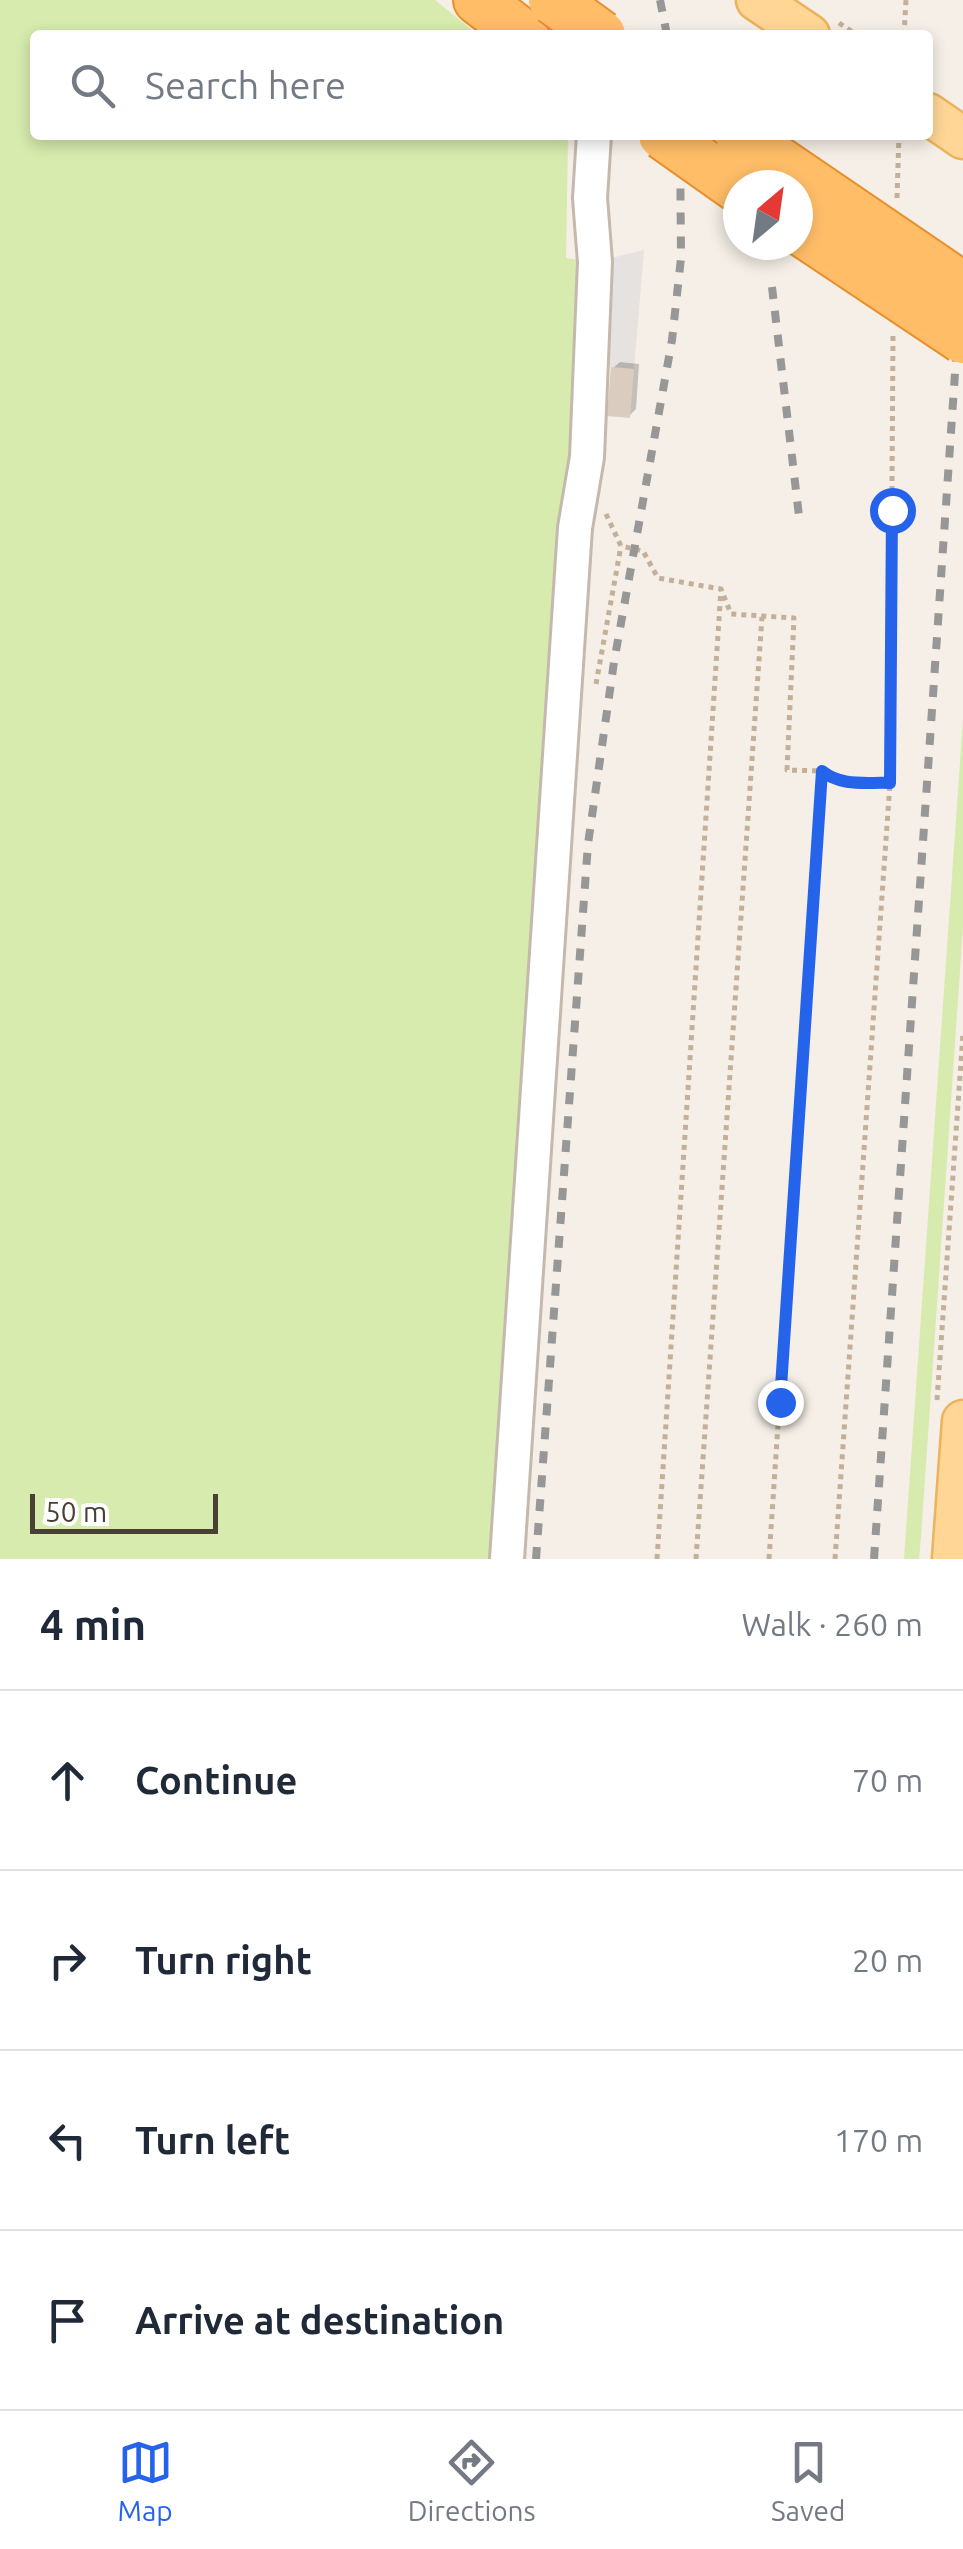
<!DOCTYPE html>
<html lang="en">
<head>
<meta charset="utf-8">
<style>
	:root { --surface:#fff; --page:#f2f2f3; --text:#1f2937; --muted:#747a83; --line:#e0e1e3; --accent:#2563eb }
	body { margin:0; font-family:Ubuntu,sans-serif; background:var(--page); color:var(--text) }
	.compass { position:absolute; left:723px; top:170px; width:90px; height:90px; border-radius:50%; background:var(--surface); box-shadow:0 5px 15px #0003; rotate:29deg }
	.scale { position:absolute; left:30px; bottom:25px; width:188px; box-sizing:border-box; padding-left:10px; border:5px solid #483f35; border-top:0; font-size:28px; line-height:35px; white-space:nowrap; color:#483f35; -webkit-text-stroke:8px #fff; paint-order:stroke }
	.stop { position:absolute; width:30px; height:30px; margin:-22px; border:8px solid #2563eb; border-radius:50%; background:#fff }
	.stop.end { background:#2563eb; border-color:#fff; box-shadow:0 2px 10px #0008 }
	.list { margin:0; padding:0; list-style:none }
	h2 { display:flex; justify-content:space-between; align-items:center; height:130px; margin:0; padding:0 40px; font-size:42px }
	h2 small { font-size:32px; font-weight:400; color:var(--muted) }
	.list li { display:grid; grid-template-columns:65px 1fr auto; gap:30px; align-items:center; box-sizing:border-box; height:180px; padding:0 40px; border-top:2px solid var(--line) }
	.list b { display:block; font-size:38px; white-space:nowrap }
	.list em { font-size:32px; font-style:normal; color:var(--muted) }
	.icon { flex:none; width:55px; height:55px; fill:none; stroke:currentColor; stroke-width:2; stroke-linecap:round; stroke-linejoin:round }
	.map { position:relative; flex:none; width:963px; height:1559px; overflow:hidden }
	.search { position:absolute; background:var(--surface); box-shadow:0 5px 15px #0003; left:30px; right:30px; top:30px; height:110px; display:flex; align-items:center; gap:25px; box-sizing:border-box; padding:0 35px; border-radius:10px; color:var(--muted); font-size:38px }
	.sheet { height:850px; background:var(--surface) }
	nav { display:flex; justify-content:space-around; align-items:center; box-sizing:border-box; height:140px; border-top:2px solid var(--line); background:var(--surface); font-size:28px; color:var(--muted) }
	nav a { display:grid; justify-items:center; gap:5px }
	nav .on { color:var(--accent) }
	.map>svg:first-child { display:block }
	.green { fill:#d6ebad }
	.parking { fill:#e5e2df }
	.shadow { fill:#0003 }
	.building { fill:#daccbf }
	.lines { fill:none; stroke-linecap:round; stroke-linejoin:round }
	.minor-casing { stroke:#c4b9ac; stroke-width:38 }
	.major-casing { stroke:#ecb25e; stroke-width:45 }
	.highway-casing { stroke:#e8902e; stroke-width:52 }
	.path { stroke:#c4b099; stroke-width:5; stroke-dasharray:5 5; stroke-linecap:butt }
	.minor { stroke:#fff; stroke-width:32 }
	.major { stroke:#ffd696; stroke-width:40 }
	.highway { stroke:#ffbd68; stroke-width:48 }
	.rail { stroke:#979797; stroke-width:8; stroke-dasharray:12 12; stroke-linecap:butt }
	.highway-bridge-casing { stroke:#e8902e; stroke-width:52; stroke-linecap:butt }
	.highway-bridge { stroke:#ffbd68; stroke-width:48 }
	.route { stroke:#2563eb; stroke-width:12 }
</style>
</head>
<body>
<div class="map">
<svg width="963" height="1559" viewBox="0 0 963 1559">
	<rect width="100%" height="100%" fill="#f5efe7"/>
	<g class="green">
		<path d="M0,0H435L478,35H35V135H575L568,138L566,258L579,260L585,265L491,1559H0Z"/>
		<path d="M963,720V927L921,1537L919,1559H904Z"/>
	</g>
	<path class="parking" d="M644,250L634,369L590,366L595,262Z"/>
	<path class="shadow" d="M620,362L639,364L636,409L629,416L613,368Z"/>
	<path class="building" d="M611,367L634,369L630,418L607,416Z"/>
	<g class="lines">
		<g class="minor-casing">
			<path id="minor" d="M507,1559L575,528L587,457L595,262L590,198L594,135"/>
		</g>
		<g class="major-casing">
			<g id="major">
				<path d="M757,0L809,35"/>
				<path d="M928,114L963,138"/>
				<path d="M953,1559L963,1421"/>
			</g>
		</g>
		<g class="highway-casing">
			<path id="highway" d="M478,0L524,35"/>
		</g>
		<g class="path">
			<path d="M839,23L857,35"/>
			<path d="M904,35L906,0"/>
			<path d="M897,198L899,135"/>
			<path d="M606,514L621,546L643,551L658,578L721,589L731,614L794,618L787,770L822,771L833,780L845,782L890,783"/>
			<path d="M596,684L621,546"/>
			<path d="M937,1400L963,1034"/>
			<path d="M657,1559L721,589"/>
			<path d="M696,1559L762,617"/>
			<path d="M769,1559L822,771"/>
			<path d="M835,1559L890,783L893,334"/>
		</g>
		<use href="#minor" class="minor"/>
		<use href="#major" class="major"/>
		<use href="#highway" class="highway"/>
		<g class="rail">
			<path d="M660,0L667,35"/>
			<path d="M772,287L799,516"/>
			<path d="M536,1559L588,844L614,662L672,340L681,258L680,135"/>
			<path d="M874,1559L963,256"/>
		</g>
		<g class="highway-bridge-casing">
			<g id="highway-bridge">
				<path d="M553,0L601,35"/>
				<path d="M663,135L738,188"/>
				<path d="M740,135L963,287"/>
				<path d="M798,229L963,339"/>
			</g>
		</g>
		<use href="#highway-bridge" class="highway-bridge"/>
	</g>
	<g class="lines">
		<path class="route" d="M780,1402L822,771C842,787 866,782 890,783L892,510"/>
	</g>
</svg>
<svg class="compass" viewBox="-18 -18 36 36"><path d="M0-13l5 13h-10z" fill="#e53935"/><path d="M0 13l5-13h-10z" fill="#747a83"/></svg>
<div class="scale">50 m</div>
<div class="stop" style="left:892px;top:510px"></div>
<div class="stop end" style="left:780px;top:1402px"></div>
<div class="search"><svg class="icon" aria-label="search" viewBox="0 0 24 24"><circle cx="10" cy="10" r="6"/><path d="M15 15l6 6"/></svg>Search here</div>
</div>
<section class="sheet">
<h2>4 min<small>Walk · 260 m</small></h2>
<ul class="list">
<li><svg class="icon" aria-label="ahead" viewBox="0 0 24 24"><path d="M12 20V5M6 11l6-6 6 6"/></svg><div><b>Continue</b></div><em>70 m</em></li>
<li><svg class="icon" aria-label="right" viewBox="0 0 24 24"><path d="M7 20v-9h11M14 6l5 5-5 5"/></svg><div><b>Turn right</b></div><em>20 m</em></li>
<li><svg class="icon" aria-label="left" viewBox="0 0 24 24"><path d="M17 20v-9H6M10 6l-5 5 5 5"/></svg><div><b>Turn left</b></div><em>170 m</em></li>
<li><svg class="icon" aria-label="arrive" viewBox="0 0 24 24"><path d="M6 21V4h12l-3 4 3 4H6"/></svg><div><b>Arrive at destination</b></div></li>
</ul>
</section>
<nav>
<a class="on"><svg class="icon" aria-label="map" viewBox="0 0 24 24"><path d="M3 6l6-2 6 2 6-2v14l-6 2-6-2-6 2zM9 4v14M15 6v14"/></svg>Map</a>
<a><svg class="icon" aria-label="directions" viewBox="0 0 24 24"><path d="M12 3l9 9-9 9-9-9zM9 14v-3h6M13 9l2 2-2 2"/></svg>Directions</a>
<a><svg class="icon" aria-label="saved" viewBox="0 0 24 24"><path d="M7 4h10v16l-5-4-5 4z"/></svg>Saved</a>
</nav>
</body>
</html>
